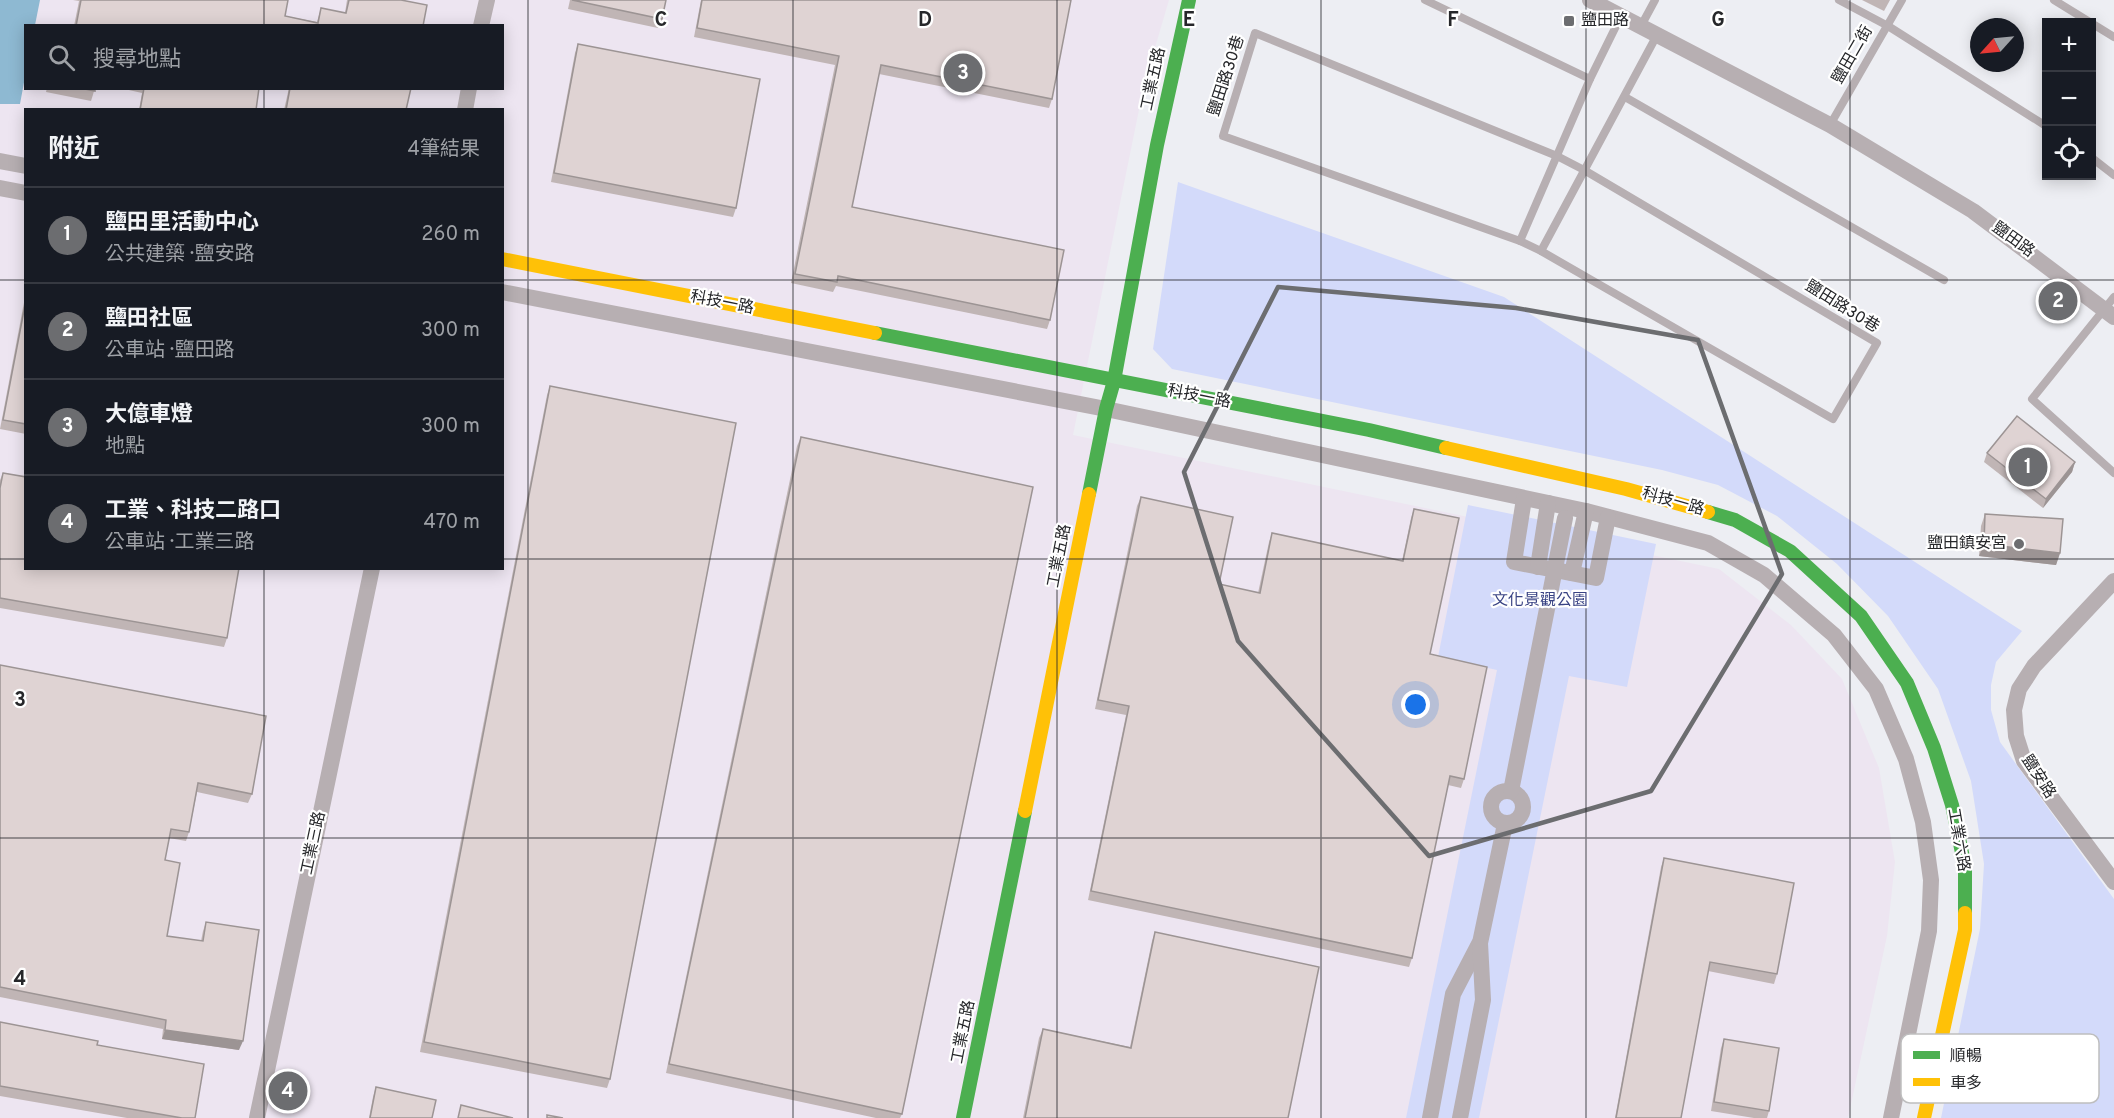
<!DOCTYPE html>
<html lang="zh-TW">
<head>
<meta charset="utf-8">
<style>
	:root { --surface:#171b24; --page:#20242c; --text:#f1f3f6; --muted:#9ea1a6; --line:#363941; --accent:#6c6d70 }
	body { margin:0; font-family:Overpass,"Noto Sans TC",sans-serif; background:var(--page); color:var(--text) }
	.controls { position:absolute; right:18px; top:18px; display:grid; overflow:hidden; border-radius:0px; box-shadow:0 3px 15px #0003 }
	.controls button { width:54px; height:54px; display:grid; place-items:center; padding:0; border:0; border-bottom:2px solid var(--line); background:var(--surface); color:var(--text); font:30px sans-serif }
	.compass { position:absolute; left:1970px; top:18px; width:54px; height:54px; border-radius:50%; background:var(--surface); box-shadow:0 3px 15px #0003; rotate:243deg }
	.you { position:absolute; left:1416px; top:705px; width:21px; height:21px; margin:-15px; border:4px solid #fff; border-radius:50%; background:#1a73e8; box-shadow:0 0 0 9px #1a73e833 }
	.badge { display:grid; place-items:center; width:39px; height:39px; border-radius:50%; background:var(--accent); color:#fff; font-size:20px; font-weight:700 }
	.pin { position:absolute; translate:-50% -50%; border:3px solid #fff; box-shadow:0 2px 6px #0006 }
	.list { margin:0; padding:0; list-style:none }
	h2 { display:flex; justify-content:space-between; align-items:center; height:78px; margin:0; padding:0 24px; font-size:26px }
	h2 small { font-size:20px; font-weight:400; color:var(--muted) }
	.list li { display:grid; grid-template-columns:39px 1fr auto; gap:18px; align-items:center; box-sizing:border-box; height:96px; padding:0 24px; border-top:2px solid var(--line) }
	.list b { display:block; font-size:22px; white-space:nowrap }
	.list p { margin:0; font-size:20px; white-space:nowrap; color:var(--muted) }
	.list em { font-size:20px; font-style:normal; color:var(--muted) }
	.icon { flex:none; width:33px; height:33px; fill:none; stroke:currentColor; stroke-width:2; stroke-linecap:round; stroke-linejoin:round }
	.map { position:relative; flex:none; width:2114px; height:1118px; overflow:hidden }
	.search { position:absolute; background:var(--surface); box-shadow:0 3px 15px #0003; left:24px; top:24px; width:480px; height:66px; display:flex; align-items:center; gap:15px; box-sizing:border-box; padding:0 21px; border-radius:0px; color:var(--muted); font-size:22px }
	.panel { position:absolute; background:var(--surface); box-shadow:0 3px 15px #0003; left:24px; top:108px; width:480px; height:462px; border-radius:0px }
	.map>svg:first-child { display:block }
	.industrial { fill:#ede5f1; fill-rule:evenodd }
	.green { fill:#d3dafa }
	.water { fill:#8eb9d2 }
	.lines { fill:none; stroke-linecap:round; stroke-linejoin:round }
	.lane { stroke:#b7afb2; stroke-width:8 }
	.street { stroke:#b7afb2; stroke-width:16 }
	.fast { stroke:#4caf50; stroke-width:14 }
	.slow { stroke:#ffc107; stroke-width:14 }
	.wall { fill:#c0b5b5 }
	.shaded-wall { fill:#9c9494 }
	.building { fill:#dfd3d3; stroke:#9c9494; stroke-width:1.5 }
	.marked { fill:none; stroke:#6c6d70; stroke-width:4.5; stroke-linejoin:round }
	.grid { fill:none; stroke:#26272a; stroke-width:1.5; stroke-opacity:0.55 }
	.poi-dot { fill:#6c6d70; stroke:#fff; stroke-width:2 }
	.labels { text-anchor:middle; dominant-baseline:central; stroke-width:4.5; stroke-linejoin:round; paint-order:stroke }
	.poi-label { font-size:16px; fill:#26272a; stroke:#fff; text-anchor:start }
	.street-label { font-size:16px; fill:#26272a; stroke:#fff }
	.park-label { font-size:16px; fill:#394384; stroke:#fff }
	.key { fill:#fff; stroke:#bebebf; stroke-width:1.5 }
	.key-label { font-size:16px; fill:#26272a }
	.grid-label { font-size:20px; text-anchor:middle; font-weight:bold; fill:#26272a; stroke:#fff; stroke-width:4.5; stroke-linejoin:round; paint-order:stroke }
</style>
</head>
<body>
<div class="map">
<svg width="2114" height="1118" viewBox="0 0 2114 1118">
	<rect width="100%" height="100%" fill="#edeef3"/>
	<path class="industrial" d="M0,0H1169L1144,85L1073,435L1719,569L1791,625L1842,679L1879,768L1895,862L1887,936L1848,1118H0ZM26,26H502V88H26ZM26,110H502V568H26Z"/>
	<g class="green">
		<path d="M1178,182L1504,297L2022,631L1996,662L1991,685V710L2000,742L2114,899V1118H1941L1980,929L1984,864L1971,781L1938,689L1888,616L1837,564L1777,516L1718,485L1662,470L1172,369L1153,349Z"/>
		<path d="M1468,505L1656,544L1627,687L1569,676L1479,1118H1406L1497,670L1438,657Z"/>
	</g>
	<path class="water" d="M0,0H40L35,25L26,26L25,77L20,104H0Z"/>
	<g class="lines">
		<g class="lane">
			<path d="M1425,0L1590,79"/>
			<path d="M1839,0L1888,26L2046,126"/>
			<path d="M2054,0L2114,37"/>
			<path d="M1641,26L1655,0"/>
			<path d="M1255,33L1557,156L1584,170L1877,343L1833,419L1541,251L1520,241L1223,136Z"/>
			<path d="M1625,97L1944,280"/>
			<path d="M1830,125L1902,0"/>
			<path d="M2092,158L2114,175"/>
			<path d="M1520,241L1590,79L1621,16"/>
			<path d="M1541,251L1657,35"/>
			<path d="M2114,297L2032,399L2114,473"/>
		</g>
		<g class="street">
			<path d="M1590,0L1830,125L1973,211L2114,317"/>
			<path d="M481,26L487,0"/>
			<path d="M465,110L469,88"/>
			<path d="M0,161L26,166"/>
			<path d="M0,188L26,193"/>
			<path d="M502,292L1106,409L1586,511L1708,543L1764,575L1834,635L1876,689L1906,759L1923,822L1931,880L1929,931L1891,1118"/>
			<path d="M1524,499L1514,562L1596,578L1608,517"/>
			<path d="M1538,567L1548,503"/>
			<path d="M1572,573L1586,511"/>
			<path d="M2114,581L2034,666L2019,689L2014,710L2016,736L2024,761L2114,882"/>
			<circle cx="1507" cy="807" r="16"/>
			<path d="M1511,791L1565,518"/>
			<path d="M257,1118L372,568"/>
			<path d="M1430,1118L1453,994L1479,944"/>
			<path d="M1460,1118L1483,1000L1480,943L1505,824"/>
		</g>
		<g class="fast">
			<path d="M875,333L1369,430L1446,448"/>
			<path d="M1089,494L1106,409L1114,381L1157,145L1189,0"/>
			<path d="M1708,512L1735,520L1790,551L1861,616L1907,683L1934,748L1952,805L1965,867V913"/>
			<path d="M963,1118L1025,811"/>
		</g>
		<g class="slow">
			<path d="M502,259L875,333"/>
			<path d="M1446,448L1626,489L1708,512"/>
			<path d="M1025,811L1089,494"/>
			<path d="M1924,1118L1965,930V913"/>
		</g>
	</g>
	<g class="wall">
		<path d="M73,0H288L285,16L317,22L321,8L345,13L347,0H401L423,26H74L79,1Z"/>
		<path d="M570,0H666L662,19L658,28L568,9Z"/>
		<path d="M701,0H1071L1052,99L1049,108L879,74L852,207L1050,320L1047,329L836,286L833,292L791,283L835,65L694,37Z"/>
		<path d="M1862,0H1890L1884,11Z"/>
		<path d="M578,44L736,208L733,217L551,182L575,53Z"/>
		<path d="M47,88H95L91,101L46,92Z"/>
		<path d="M120,88H259L256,110H139L142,93Z"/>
		<path d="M289,88H411L406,110H284Z"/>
		<path d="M26,292V434L0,429Z"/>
		<path d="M550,386L610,1079L607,1088L420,1052L547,395Z"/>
		<path d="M801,437L902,1114L900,1118H876L666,1073L797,446Z"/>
		<path d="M1987,453L2075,462L2072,472L2043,508L1984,462Z"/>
		<path d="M3,473L26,568L227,638L224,647L0,608V480Z"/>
		<path d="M1141,497L1219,584L1258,593L1269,542L1272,533L1402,561L1411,518L1414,509L1430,654L1464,779L1461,788L1448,785L1412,958L1409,967L1088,900L1126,715L1095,709L1137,506Z"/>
		<path d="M1985,514L2060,553L2056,565L1979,556L1981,526Z"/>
		<path d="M0,665L252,794L248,803L197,792L189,832L186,841L169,838L165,860L167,936L201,941L203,931L206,922L239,1050L162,1039L163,1029L0,997Z"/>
		<path d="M1664,858L1777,974L1774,984L1708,971L1681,1118H1615L1661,867Z"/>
		<path d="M1155,932L1288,1118H1023L1039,1038L1043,1029L1130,1047L1152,941Z"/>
		<path d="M0,1022L97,1045L195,1118H127L0,1096Z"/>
		<path d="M1724,1039L1769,1111L1767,1118H1754L1711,1111L1721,1048Z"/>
		<path d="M376,1087L432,1118H369L373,1097Z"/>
	</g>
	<g class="shaded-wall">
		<path d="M2075,462L2072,472L2043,508L2046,499Z"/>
		<path d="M1984,544L2060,553L2056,565L1979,556Z"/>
		<path d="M165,1030L243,1041L239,1050L162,1039Z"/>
	</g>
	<g class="building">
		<path d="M81,0H288L285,16L318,23L321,8L346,13L349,0H401L427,5L423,26H76Z"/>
		<path d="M572,0H666L662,19Z"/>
		<path d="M702,0H1071L1052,99L881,65L852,207L1064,250L1050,320L838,276L837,282L795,274L839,56L697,28Z"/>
		<path d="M578,44L760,79L736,208L554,173Z"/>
		<path d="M80,88H95V91Z"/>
		<path d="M144,88H259L256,110H140Z"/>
		<path d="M290,88H411L406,110H286Z"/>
		<path d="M26,300V424L3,420Z"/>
		<path d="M550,386L736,423L610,1079L424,1042Z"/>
		<path d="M2017,416L2075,462L2046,499L1987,453Z"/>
		<path d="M801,437L1033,487L902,1114L669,1064Z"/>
		<path d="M3,473L26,477V568H239L227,638L0,598V488Z"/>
		<path d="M1141,497L1233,517L1219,584L1260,593L1272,533L1403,561L1414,509L1459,518L1430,654L1487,667L1464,779L1450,776L1412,958L1091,891L1129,706L1098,700Z"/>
		<path d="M1985,514L2063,519L2060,553L1984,544Z"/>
		<path d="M0,665L266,716L252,794L198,783L189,832L171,829L165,860L180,863L167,936L203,941L206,922L259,930L243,1041L165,1030L166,1020L0,987Z"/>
		<path d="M1664,858L1794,883L1777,974L1710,962L1681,1118H1616Z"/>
		<path d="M1155,932L1319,967L1288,1118H1025L1043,1029L1131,1048Z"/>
		<path d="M0,1022L98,1041L97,1045L204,1064L195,1118H182L0,1086Z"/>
		<path d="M1724,1039L1779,1048L1769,1111L1714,1102Z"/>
		<path d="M376,1087L436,1100L432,1118H370Z"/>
		<path d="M461,1105L513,1118H458Z"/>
		<path d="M547,1115L563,1118H547Z"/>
	</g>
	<path class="marked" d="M1278,287L1516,308L1698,340L1782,574L1651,791L1429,856L1238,641L1184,472Z"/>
	<path class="grid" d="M264,0V26M528,0V1118M793,0V1118M1057,0V1118M1321,0V1118M1586,0V1118M1850,0V1118M264,88V110M0,280H26M502,280H2114M0,559H26M502,559H2114M264,568V1118M0,838H2114"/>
	<g class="poi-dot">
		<rect x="1563" y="15" width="12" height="12" rx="3"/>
		<circle cx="2019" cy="544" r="6"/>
	</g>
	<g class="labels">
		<g class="poi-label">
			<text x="1581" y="21">鹽田路</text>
			<text x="2007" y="544" text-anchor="end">鹽田鎮安宮</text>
		</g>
		<g class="street-label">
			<text transform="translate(1853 55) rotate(-60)">鹽田二街</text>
			<text transform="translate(1227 76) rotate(-72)">鹽田路30巷</text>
			<text transform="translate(1154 79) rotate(-78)">工業五路</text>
			<text transform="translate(2013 240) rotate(36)">鹽田路</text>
			<text transform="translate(722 303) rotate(11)">科技一路</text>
			<text transform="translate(1842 307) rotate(32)">鹽田路30巷</text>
			<text transform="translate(1199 397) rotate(11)">科技一路</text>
			<text transform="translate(1673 502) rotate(16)">科技一路</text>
			<text transform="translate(1060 556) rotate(-79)">工業五路</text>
			<text transform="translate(2038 777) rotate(57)">鹽安路</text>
			<text transform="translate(1958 840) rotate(80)">工業六路</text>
			<text transform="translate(314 843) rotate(-78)">工業三路</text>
			<text transform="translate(964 1032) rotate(-79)">工業五路</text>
		</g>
		<g class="park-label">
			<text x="1540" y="601">文化景觀公園</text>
		</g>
	</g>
	<rect x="1901" y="1034" width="198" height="69" rx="9" class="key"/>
	<rect x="1913" y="1051" width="27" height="8" fill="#4caf50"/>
	<rect x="1913" y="1078" width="27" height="8" fill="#ffc107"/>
	<g class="key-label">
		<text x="1950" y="1061">順暢</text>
		<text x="1950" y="1088">車多</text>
	</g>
	<g class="grid-label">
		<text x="661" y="26">C</text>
		<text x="925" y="26">D</text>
		<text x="1189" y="26">E</text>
		<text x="1453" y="26">F</text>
		<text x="1718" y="26">G</text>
		<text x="20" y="706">3</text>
		<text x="20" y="985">4</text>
	</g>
</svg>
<div class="controls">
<button>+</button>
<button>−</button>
<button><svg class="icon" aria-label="locate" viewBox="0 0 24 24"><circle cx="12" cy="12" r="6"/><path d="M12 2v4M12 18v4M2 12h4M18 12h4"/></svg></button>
</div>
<svg class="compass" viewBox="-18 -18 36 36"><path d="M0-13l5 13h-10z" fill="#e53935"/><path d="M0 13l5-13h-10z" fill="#9ea1a6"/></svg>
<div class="you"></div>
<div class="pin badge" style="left:2028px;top:467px">1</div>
<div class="pin badge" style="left:2058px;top:301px">2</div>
<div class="pin badge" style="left:963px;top:73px">3</div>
<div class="pin badge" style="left:288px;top:1091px">4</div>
<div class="search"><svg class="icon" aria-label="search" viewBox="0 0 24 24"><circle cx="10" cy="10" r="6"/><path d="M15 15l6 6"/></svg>搜尋地點</div>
<section class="panel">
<h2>附近<small>4筆結果</small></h2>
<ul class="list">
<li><span class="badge">1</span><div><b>鹽田里活動中心</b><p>公共建築 · 鹽安路</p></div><em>260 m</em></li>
<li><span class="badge">2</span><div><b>鹽田社區</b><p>公車站 · 鹽田路</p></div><em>300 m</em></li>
<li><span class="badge">3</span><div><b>大億車燈</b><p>地點</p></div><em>300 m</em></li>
<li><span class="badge">4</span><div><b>工業、科技二路口</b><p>公車站 · 工業三路</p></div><em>470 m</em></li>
</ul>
</section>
</div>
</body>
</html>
